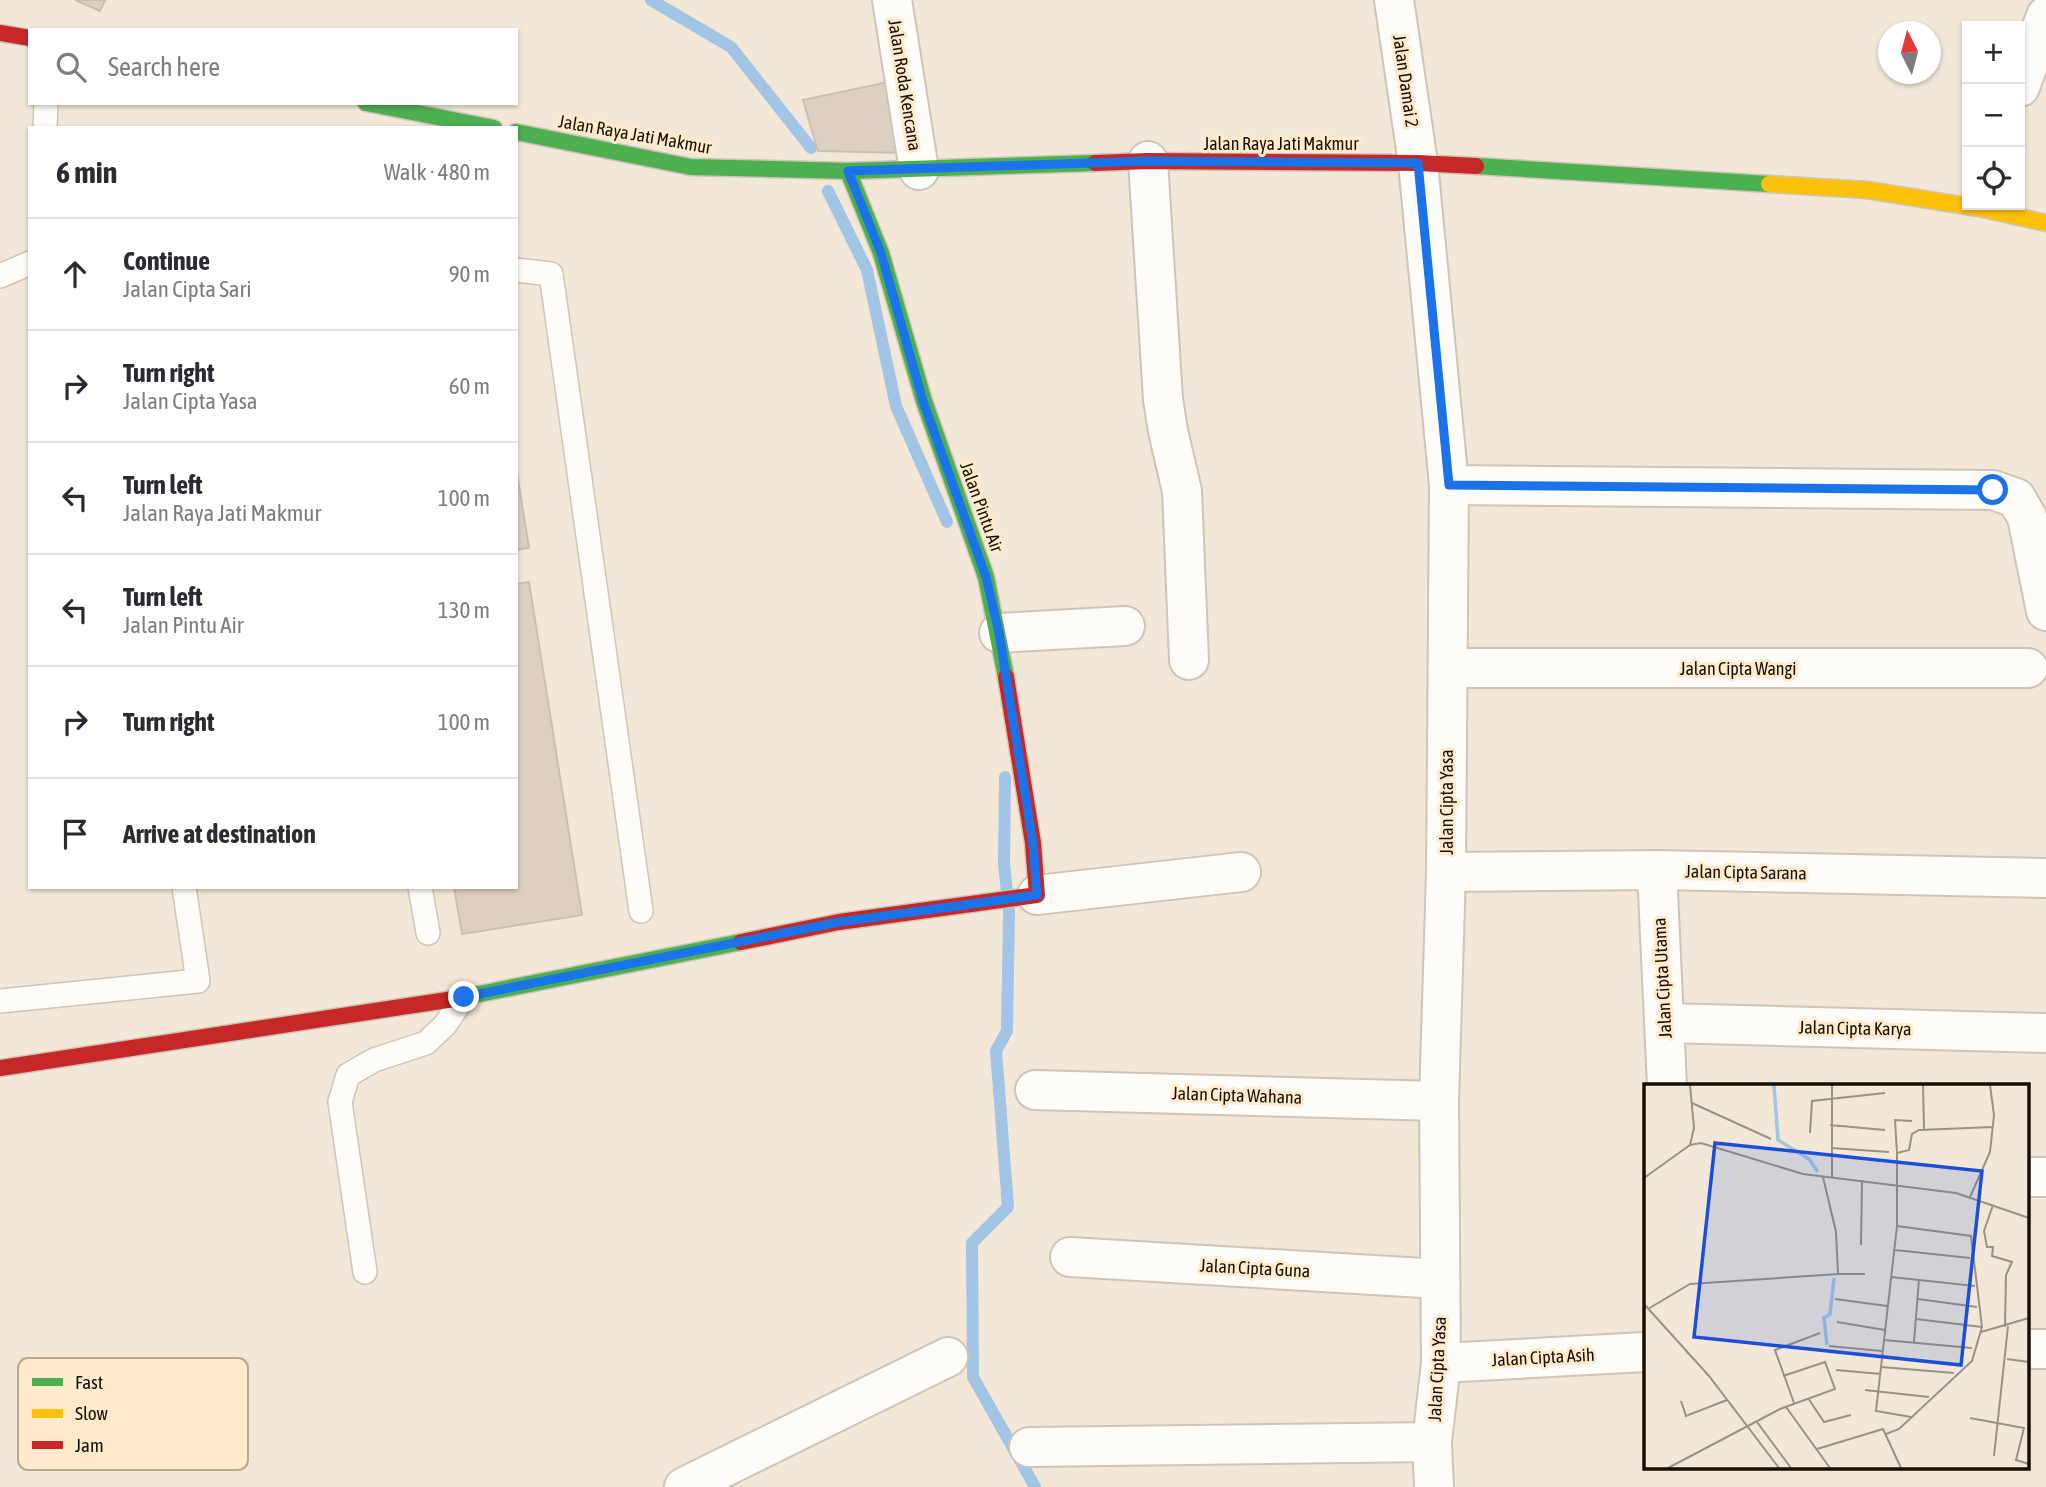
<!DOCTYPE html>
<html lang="en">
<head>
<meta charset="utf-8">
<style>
	:root { --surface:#fff; --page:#f2f2f3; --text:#2b2b33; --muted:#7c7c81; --line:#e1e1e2 }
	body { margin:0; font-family:"Asap Condensed",sans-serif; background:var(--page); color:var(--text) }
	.controls { position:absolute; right:21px; top:21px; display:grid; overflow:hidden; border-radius:0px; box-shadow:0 2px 5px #0004 }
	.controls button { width:63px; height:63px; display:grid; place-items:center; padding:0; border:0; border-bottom:2px solid var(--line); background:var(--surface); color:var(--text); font:35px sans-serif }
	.compass { position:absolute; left:1878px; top:21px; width:63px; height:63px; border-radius:50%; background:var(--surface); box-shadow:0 2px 5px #0004; rotate:354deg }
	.stop { position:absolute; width:21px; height:21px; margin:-16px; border:5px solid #1a73e8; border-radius:50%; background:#fff }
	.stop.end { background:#1a73e8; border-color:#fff; box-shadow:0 2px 7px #0008 }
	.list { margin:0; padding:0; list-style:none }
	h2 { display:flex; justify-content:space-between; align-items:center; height:91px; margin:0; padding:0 28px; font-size:30px }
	h2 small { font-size:23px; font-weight:400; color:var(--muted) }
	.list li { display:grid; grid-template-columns:46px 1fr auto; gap:21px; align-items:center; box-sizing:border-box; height:112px; padding:0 28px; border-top:2px solid var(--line) }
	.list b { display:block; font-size:26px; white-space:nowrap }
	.list p { margin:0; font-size:23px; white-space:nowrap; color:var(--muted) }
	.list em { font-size:23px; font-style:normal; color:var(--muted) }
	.icon { flex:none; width:38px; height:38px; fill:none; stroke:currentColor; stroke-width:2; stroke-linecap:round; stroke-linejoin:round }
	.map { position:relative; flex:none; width:2046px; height:1487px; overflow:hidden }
	.search { position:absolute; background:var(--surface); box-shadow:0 2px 5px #0004; left:28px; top:28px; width:490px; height:77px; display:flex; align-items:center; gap:18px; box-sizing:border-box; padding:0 24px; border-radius:0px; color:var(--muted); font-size:26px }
	.panel { position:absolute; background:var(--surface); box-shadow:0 2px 5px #0004; left:28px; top:126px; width:490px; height:763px; border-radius:0px }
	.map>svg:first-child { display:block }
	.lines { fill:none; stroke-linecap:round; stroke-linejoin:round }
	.stream { stroke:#a2c4e5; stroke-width:12 }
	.building { fill:#ded0c1; stroke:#c9bfb4; stroke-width:2 }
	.lane-casing { stroke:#cec5b8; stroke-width:26 }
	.street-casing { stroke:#cec5b8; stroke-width:42 }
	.fast-casing { stroke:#cec5b8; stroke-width:19 }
	.slow-casing { stroke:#cec5b8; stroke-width:19 }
	.jam-casing { stroke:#cec5b8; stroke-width:19 }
	.lane { stroke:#fdfcf9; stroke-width:23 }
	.street { stroke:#fdfcf9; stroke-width:38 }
	.fast { stroke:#4caf50; stroke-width:16 }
	.slow { stroke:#ffc107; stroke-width:16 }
	.jam { stroke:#c62828; stroke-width:16 }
	.route { stroke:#1a73e8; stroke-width:9 }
	.labels { text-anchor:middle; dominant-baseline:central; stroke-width:6; stroke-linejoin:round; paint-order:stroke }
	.street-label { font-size:18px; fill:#160f05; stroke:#ffebcc }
	.inset-river { fill:none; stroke:#a2c4e5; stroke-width:3.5 }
	.inset-road { fill:none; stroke:#9b9184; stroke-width:2 }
	.view { fill:#1d4ed8; fill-opacity:0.15; stroke:#1d4ed8; stroke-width:3.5 }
	.inset-edge { fill:none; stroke:#160f05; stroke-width:3.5 }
	.key { fill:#ffebcc; stroke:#b9a990; stroke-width:2 }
	.key-label { font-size:19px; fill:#160f05 }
</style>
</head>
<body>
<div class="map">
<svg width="2046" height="1487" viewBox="0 0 2046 1487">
	<rect width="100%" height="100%" fill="#f3e8d8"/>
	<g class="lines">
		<g class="stream">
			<path d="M651,0L731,47L811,148"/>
			<path d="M828,191L867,270L896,406L947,522"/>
			<path d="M1005,777L1004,864L1009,911L1007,1031L996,1051L1008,1207L972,1243L973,1377L1035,1487"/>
		</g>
	</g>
	<g class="building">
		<path d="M75,0H105L100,11Z"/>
		<path d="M893,81L908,153L818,151L803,100Z"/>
		<path d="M516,467L529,548L516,550Z"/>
		<path d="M529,582L582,915L462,934L454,887H516V584Z"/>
	</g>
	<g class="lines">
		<g class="lane-casing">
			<g id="lane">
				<path d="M45,128L46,103"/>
				<path d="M516,270L551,274L641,911"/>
				<path d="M0,276L30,263"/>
				<path d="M420,887L428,933"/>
				<path d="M0,1001L198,981L184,887"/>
				<path d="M365,1272L340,1102L348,1075L374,1060L426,1043L445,1025L464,997"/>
			</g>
		</g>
		<g class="street-casing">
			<g id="street">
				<path d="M892,0L919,170"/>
				<path d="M1394,0L1418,163L1449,485L1446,872L1439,1101L1441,1363L1432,1442L1434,1487"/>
				<path d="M2020,87L2046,16"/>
				<path d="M1148,161L1163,399L1168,431L1182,491L1189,660"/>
				<path d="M1449,485L1993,490L2016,498L2027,517L2046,611"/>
				<path d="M999,633L1125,626"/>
				<path d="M1448,668H2028"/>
				<path d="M1657,870L1667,1086"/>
				<path d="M1446,872L1657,870L2046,878"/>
				<path d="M1037,895L1241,872"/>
				<path d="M1665,1023L2046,1033"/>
				<path d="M1035,1090L1439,1101"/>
				<path d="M2027,1177H2046"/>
				<path d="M1070,1257L1440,1279"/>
				<path d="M2027,1349H2046"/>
				<path d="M1441,1363L1645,1352"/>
				<path d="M1029,1447L1432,1442"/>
				<path d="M684,1487L948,1357"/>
			</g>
		</g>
		<g class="fast-casing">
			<g id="fast">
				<path d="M366,103L494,128"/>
				<path d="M516,132L691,167L848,171L1095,163"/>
				<path d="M1476,166L1769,184"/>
				<path d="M848,171L881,253L924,401L986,577L1006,677"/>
				<path d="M454,999L741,942"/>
			</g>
		</g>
		<g class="slow-casing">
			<path id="slow" d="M1769,184L1867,190L1979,208L2046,223"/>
		</g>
		<g class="jam-casing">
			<g id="jam">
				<path d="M0,33L30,38"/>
				<path d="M1095,163L1148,161L1418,163L1476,166"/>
				<path d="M741,942L839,922L1037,895L1033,843L1006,677"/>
				<path d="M0,1068L454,999"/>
			</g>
		</g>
		<use href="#lane" class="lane"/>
		<use href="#street" class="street"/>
		<use href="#fast" class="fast"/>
		<use href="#slow" class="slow"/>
		<use href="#jam" class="jam"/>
	</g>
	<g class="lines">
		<path class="route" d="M464,997L839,922L1037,895L1033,843L999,633L986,577L923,401L881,253L848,171L1148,161L1418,163L1449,485L1993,490"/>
	</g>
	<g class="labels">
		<g class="street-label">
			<text transform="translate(1406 81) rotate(82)">Jalan Damai 2</text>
			<text transform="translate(905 85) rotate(81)">Jalan Roda Kencana</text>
			<text transform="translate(635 134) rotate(10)">Jalan Raya Jati Makmur</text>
			<text x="1281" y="143">Jalan Raya Jati Makmur</text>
			<text transform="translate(982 507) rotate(70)">Jalan Pintu Air</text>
			<text x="1738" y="668">Jalan Cipta Wangi</text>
			<text transform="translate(1446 802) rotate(-90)">Jalan Cipta Yasa</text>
			<text transform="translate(1746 872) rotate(1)">Jalan Cipta Sarana</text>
			<text transform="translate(1662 978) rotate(-93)">Jalan Cipta Utama</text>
			<text transform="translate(1855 1028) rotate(1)">Jalan Cipta Karya</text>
			<text transform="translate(1237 1095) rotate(2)">Jalan Cipta Wahana</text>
			<text transform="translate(1255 1268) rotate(3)">Jalan Cipta Guna</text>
			<text transform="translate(1543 1357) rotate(-3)">Jalan Cipta Asih</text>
			<text transform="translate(1437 1369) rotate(-87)">Jalan Cipta Yasa</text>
		</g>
	</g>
	<g transform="translate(1644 1084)">
		<rect width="385" height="385" fill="#f3e8d8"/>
		<path class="inset-river" d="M130,1L134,56L165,75L174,88M183,261L180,234L186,230L190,194"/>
		<path class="inset-road" d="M188,1V94M279,1L280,46M48,19L127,55M186,41L241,46M166,49L168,17L241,9M46,61L57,59L159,90L312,109L385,134M187,64L245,68M253,69L251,36L268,37M0,94L46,61L50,44L46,1M326,113L346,68L350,31L346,1M349,121L340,147L343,163H349L348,172L368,178L362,191L361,243M217,161L218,96M251,166L326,174M194,190H221M247,193L331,202M191,215L243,222M274,215L333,223M0,220L65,292L135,384M4,225L46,200L194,190L192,148L179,93M272,235L338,243M193,238L241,246M337,248L385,234M240,256L328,264M270,258L275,195M185,262L238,267M363,275L385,278M237,283L310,289M192,286L237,290M221,306L285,313M164,314L180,338L207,331M37,317L42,332L83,316M150,319L131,266L176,249M142,323L186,384M267,333L232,327L253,142V69L265,66L268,50L275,46L349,43M326,334L380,344L372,376L385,380M113,338L147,384M242,350L255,345L328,277L338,243L327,152L253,142M173,365L239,345L257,384M350,372L364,242M24,384L136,325L191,305L181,278L139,292"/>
		<path class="view" d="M71,59L338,87L317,281L50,253Z"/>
		<rect width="385" height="385" class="inset-edge"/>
	</g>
	<rect x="18" y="1358" width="230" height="112" rx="10" class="key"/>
	<rect x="32" y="1378" width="31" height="8" fill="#4caf50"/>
	<rect x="32" y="1409" width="31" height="9" fill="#ffc107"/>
	<rect x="32" y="1441" width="31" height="8" fill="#c62828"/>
	<g class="key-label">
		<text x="75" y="1389">Fast</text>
		<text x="75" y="1420">Slow</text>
		<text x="75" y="1452">Jam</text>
	</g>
</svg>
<div class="controls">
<button>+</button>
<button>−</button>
<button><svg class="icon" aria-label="locate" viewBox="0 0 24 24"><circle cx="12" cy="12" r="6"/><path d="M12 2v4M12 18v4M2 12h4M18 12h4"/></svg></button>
</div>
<svg class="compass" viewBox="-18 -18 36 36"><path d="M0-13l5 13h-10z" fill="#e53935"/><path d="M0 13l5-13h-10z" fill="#7c7c81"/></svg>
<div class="stop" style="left:1993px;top:490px"></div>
<div class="stop end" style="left:464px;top:997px"></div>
<div class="search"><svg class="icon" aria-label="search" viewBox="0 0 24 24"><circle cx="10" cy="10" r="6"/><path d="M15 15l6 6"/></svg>Search here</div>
<section class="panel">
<h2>6 min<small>Walk · 480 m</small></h2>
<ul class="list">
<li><svg class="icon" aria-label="ahead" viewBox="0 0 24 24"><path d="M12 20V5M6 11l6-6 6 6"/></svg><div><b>Continue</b><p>Jalan Cipta Sari</p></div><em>90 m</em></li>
<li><svg class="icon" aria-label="right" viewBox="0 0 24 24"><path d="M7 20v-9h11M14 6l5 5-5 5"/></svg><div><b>Turn right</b><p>Jalan Cipta Yasa</p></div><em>60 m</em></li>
<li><svg class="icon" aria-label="left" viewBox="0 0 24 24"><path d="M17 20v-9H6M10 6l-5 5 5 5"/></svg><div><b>Turn left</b><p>Jalan Raya Jati Makmur</p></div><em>100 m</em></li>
<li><svg class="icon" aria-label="left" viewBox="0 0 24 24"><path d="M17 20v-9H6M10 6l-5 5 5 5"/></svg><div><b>Turn left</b><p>Jalan Pintu Air</p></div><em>130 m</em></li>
<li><svg class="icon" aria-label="right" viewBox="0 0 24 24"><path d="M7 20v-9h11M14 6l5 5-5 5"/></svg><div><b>Turn right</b></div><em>100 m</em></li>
<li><svg class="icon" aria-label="arrive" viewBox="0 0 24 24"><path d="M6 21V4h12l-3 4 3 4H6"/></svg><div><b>Arrive at destination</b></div></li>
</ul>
</section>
</div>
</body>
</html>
